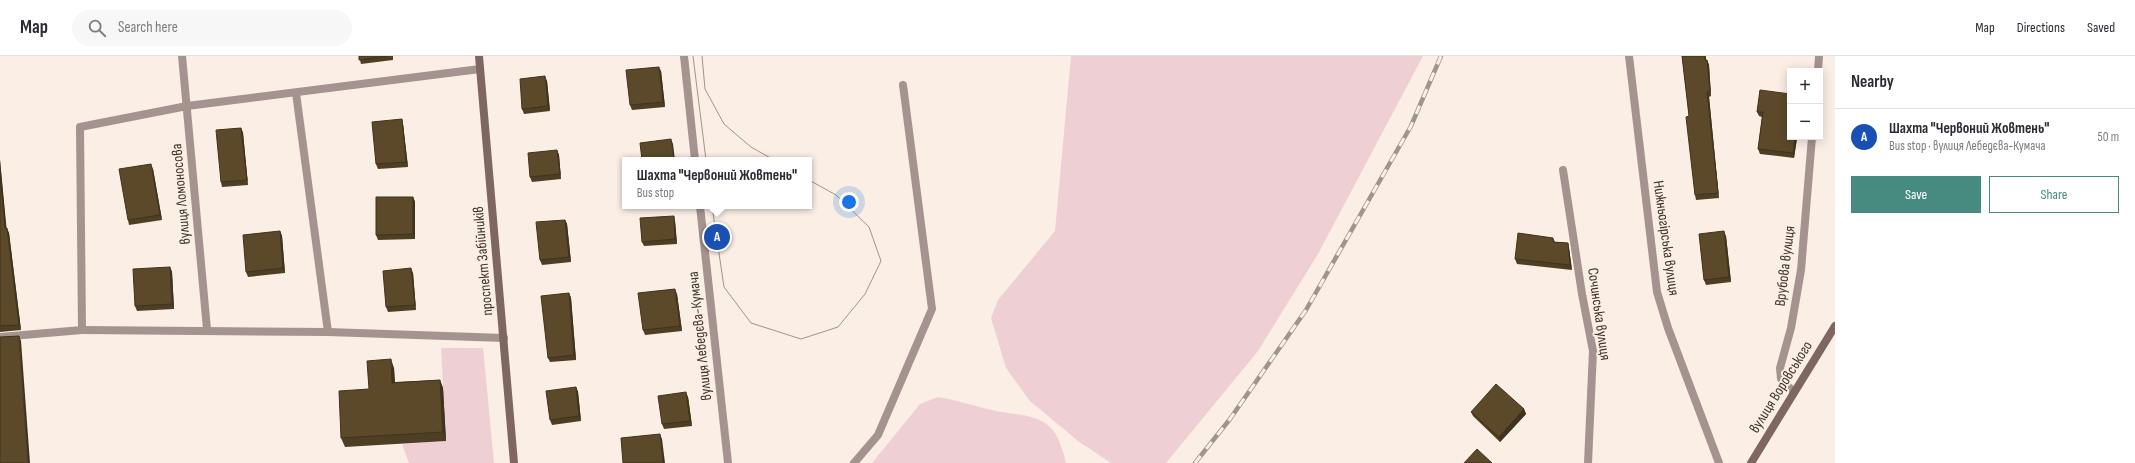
<!DOCTYPE html>
<html lang="en">
<head>
<meta charset="utf-8">
<style>
	:root { --surface:#fff; --page:#f7f7f7; --text:#2b2b33; --muted:#7c7c81; --line:#e1e1e2; --accent:#478b80 }
	body { margin:0; font-family:"Sofia Sans Condensed",sans-serif; background:var(--page); color:var(--text) }
	.controls { position:absolute; right:12px; top:12px; display:grid; overflow:hidden; border-radius:0px; box-shadow:0 2px 10px #0003 }
	.controls button { width:36px; height:36px; display:grid; place-items:center; padding:0; border:0; border-bottom:1px solid var(--line); background:var(--surface); color:var(--text); font:20px sans-serif }
	.you { position:absolute; left:849px; top:146px; width:14px; height:14px; margin:-10px; border:3px solid #fff; border-radius:50%; background:#1a73e8; box-shadow:0 0 0 6px #1a73e833 }
	.badge { display:grid; place-items:center; width:26px; height:26px; border-radius:50%; background:var(--accent); color:#fff; font-size:13px; font-weight:700 }
	.pin { position:absolute; translate:-50% -50%; border:2px solid #fff; box-shadow:0 1px 4px #0006 }
	.popup { position:absolute; left:622px; top:101px; width:190px; height:52px; box-sizing:border-box; display:grid; place-content:center; border-radius:0px; background:var(--surface); filter:drop-shadow(0 1px 3px #0005); font-size:13px; white-space:nowrap; color:var(--muted) }
	.popup b { font-size:15px; color:var(--text) }
	.popup::after { content:''; position:absolute; left:50%; top:100%; margin-left:-8px; border:8px solid transparent; border-top-color:var(--surface) }
	.list { margin:0; padding:0; list-style:none }
	h2 { display:flex; justify-content:space-between; align-items:center; height:52px; margin:0; padding:0 16px; font-size:17px }
	h2 small { font-size:13px; font-weight:400; color:var(--muted) }
	.list li { display:grid; grid-template-columns:26px 1fr auto; gap:12px; align-items:center; box-sizing:border-box; height:56px; padding:0 16px; border-top:1px solid var(--line) }
	.list b { display:block; font-size:15px; white-space:nowrap }
	.list p { margin:0; font-size:13px; white-space:nowrap; color:var(--muted) }
	.list em { font-size:13px; font-style:normal; color:var(--muted) }
	.actions { display:flex; gap:8px; padding:12px 16px }
	.actions a { flex:1; padding:9px 0; border:1px solid var(--accent); border-radius:0px; text-align:center; font-size:14px; color:var(--accent) }
	.actions .main { background:var(--accent); color:#fff }
	.icon { flex:none; width:22px; height:22px; fill:none; stroke:currentColor; stroke-width:2; stroke-linecap:round; stroke-linejoin:round }
	.map { position:relative; flex:none; width:1835px; height:407px; overflow:hidden }
	header { display:flex; align-items:center; gap:24px; box-sizing:border-box; height:56px; padding:0 20px; background:var(--surface); border-bottom:1px solid var(--line) }
	header strong { font-size:19px }
	nav { display:flex; gap:22px; margin-inline-start:auto; font-size:14px }
	.search { width:280px; height:36px; background:var(--page); display:flex; align-items:center; gap:10px; box-sizing:border-box; padding:0 14px; border-radius:22px; color:var(--muted); font-size:15px }
	main { display:flex }
	aside { flex:1; background:var(--surface) }
	.map>svg:first-child { display:block }
	.green { fill:#eecfd4 }
	.lines { fill:none; stroke-linecap:round; stroke-linejoin:round }
	.street { stroke:#a4938f; stroke-width:8 }
	.secondary { stroke:#7e6662; stroke-width:8 }
	.tram { stroke:#a0948b; stroke-width:1 }
	.rail-casing { stroke:#a0948b; stroke-width:4.5 }
	.rail { stroke:#fbeee5; stroke-width:3; stroke-dasharray:9; stroke-linecap:butt }
	.wall { fill:#4e3f24 }
	.shaded-wall { fill:#40331d }
	.building { fill:#5b492a; stroke:#40331d }
	.labels { text-anchor:middle; dominant-baseline:central; stroke-width:4; stroke-linejoin:round; paint-order:stroke }
	.street-label { font-size:15px; fill:#3f332a; stroke:#fbeee5 }
</style>
</head>
<body>
<header>
<strong>Map</strong>
<div class="search"><svg class="icon" aria-label="search" viewBox="0 0 24 24"><circle cx="10" cy="10" r="6"/><path d="M15 15l6 6"/></svg>Search here</div>
<nav><a>Map</a><a>Directions</a><a>Saved</a></nav>
</header>
<main>
<div class="map">
<svg width="1835" height="407" viewBox="0 0 1835 407">
	<rect width="100%" height="100%" fill="#fbeee5"/>
	<g class="green">
		<path d="M1071,0H1423L1318,198L1258,295L1166,407H1111L1078,385L1030,345L1006,312L991,262L998,244L1055,175Z"/>
		<path d="M441,292H483L494,407H409L402,388L446,385Z"/>
		<path d="M938,341C957,344 974,350 992,354C1011,359 1034,357 1050,371C1059,379 1063,396 1066,407H872L920,348Z"/>
	</g>
	<g class="lines">
		<g class="street">
			<path d="M182,0L207,273"/>
			<path d="M684,0L695,104"/>
			<path d="M1629,0L1657,236L1668,272L1719,407"/>
			<path d="M1818,15L1819,0"/>
			<path d="M296,37L328,276"/>
			<path d="M1563,114L1582,238L1593,295L1588,407"/>
			<path d="M700,150L728,407"/>
			<path d="M82,274L328,276L504,282"/>
			<path d="M0,281L82,274L80,71L187,50L480,13"/>
			<path d="M1794,336L1781,323L1780,312L1791,272L1801,214L1812,81"/>
			<path d="M854,407L878,379L932,253L903,29"/>
		</g>
		<g class="secondary">
			<path d="M479,0L514,407"/>
			<path d="M1751,407L1835,270"/>
		</g>
		<g class="tram">
			<path d="M693,0L706,104"/>
			<path d="M702,0L705,33L724,68L751,91L774,104"/>
			<path d="M712,150L724,231L751,267L801,283L838,271L865,238L881,205L869,171L836,139L809,124"/>
		</g>
		<g class="rail-casing">
			<path id="rail" d="M1195,407L1230,363L1306,254L1411,70L1441,0"/>
		</g>
		<use href="#rail" class="rail"/>
	</g>
	<g class="wall">
		<path d="M359,0H393V4L361,8Z"/>
		<path d="M1682,0H1706V4H1707L1709,9L1711,40L1709,41L1719,142L1696,144L1695,139L1689,60Z"/>
		<path d="M661,15L665,51L632,54L630,49Z"/>
		<path d="M547,25L550,55L524,58L522,53Z"/>
		<path d="M1760,34L1790,81H1796L1797,82L1794,102L1760,98L1758,93L1762,61L1759,60L1757,56Z"/>
		<path d="M402,63L403,68L408,111L378,113L376,108Z"/>
		<path d="M241,72L243,77L248,129L222,131L221,126Z"/>
		<path d="M557,94L559,99L561,123L532,126L530,121Z"/>
		<path d="M0,104L6,172L9,177L21,274L0,276Z"/>
		<path d="M153,113L162,164L129,169L128,164Z"/>
		<path d="M413,141L415,146V183L378,184L376,179Z"/>
		<path d="M565,164L567,168L571,206L542,209L540,204Z"/>
		<path d="M675,165L677,188L644,190L642,186Z"/>
		<path d="M280,175L282,180L285,217L248,221L246,216Z"/>
		<path d="M1726,180L1731,226L1706,229L1704,224Z"/>
		<path d="M1553,182L1555,186L1568,187L1569,192L1572,214L1517,208L1515,203Z"/>
		<path d="M170,211L172,216L174,253L137,255L135,250Z"/>
		<path d="M413,217L416,254L388,256L386,251Z"/>
		<path d="M569,237L571,242L576,304L550,306L548,302Z"/>
		<path d="M677,238L682,275L645,279L643,274Z"/>
		<path d="M394,312L395,326L440,324L443,332L446,385L345,391L341,382L369,333Z"/>
		<path d="M576,331L578,336L581,365L552,369L550,364Z"/>
		<path d="M688,341L692,370L664,373L662,368Z"/>
		<path d="M1524,353L1526,358L1500,386L1473,360L1471,356Z"/>
	</g>
	<g class="shaded-wall">
		<path d="M1707,4L1709,9L1711,40L1710,35Z"/>
		<path d="M659,11L661,15L665,51L663,46Z"/>
		<path d="M545,20L547,25L550,55L548,50Z"/>
		<path d="M1707,36L1709,41L1719,142L1718,137Z"/>
		<path d="M402,63L403,68L408,111L406,106Z"/>
		<path d="M241,72L243,77L248,129L247,124Z"/>
		<path d="M1794,81H1796L1797,82L1794,102L1793,97Z"/>
		<path d="M671,83L673,88L675,104H674Z"/>
		<path d="M557,94L559,99L561,123L560,118Z"/>
		<path d="M0,104L7,177L5,172L0,119Z"/>
		<path d="M151,108L153,113L162,164L160,159Z"/>
		<path d="M413,141L415,146V183L413,178Z"/>
		<path d="M674,160L675,165L677,188L675,183Z"/>
		<path d="M565,164L567,168L571,206L569,201Z"/>
		<path d="M7,172L9,177L21,274L19,269Z"/>
		<path d="M280,175L282,180L285,217L283,212Z"/>
		<path d="M1724,175L1726,180L1731,226L1729,221Z"/>
		<path d="M1568,187L1569,192L1572,214L1570,209Z"/>
		<path d="M170,211L172,216L174,253L172,248Z"/>
		<path d="M411,212L413,217L416,254L415,249Z"/>
		<path d="M675,233L677,238L682,275L680,270Z"/>
		<path d="M569,237L571,242L576,304L574,299Z"/>
		<path d="M19,280L21,285L30,407H28Z"/>
		<path d="M391,303L394,312L395,335L392,327Z"/>
		<path d="M440,324L443,332L446,385L443,376Z"/>
		<path d="M576,331L578,336L581,365L579,360Z"/>
		<path d="M686,336L688,341L692,370L690,365Z"/>
		<path d="M1524,353L1526,358L1500,386L1499,381Z"/>
		<path d="M660,378L662,383L665,407H663Z"/>
	</g>
	<g class="building">
		<path d="M359,0H387L359,4Z"/>
		<path d="M1682,0H1704L1705,4H1707L1710,35L1707,36L1718,137L1695,139L1686,61L1689,60Z"/>
		<path d="M659,11L663,46L630,49L626,14Z"/>
		<path d="M545,20L548,50L522,53L520,23Z"/>
		<path d="M1760,34L1790,38V81H1795L1793,97L1758,93L1763,56H1757Z"/>
		<path d="M402,63L406,106L376,108L372,66Z"/>
		<path d="M241,72L247,124L221,126L216,74Z"/>
		<path d="M671,83L674,104H642L640,87Z"/>
		<path d="M557,94L560,118L530,121L528,97Z"/>
		<path d="M151,108L160,159L128,164L119,113Z"/>
		<path d="M0,119L5,172H7L19,269L0,270Z"/>
		<path d="M376,141H413V178L376,179Z"/>
		<path d="M674,160L675,183L642,186L640,162Z"/>
		<path d="M565,164L569,201L540,204L536,166Z"/>
		<path d="M280,175L283,212L246,216L243,179Z"/>
		<path d="M1724,175L1729,221L1704,224L1699,178Z"/>
		<path d="M1518,177L1553,182V186L1568,187L1570,209L1515,203Z"/>
		<path d="M170,211L172,248L135,250L133,213Z"/>
		<path d="M411,212L415,249L386,251L383,215Z"/>
		<path d="M675,233L680,270L643,274L638,237Z"/>
		<path d="M569,237L574,299L548,302L541,240Z"/>
		<path d="M19,280L28,407H0V281Z"/>
		<path d="M391,303L392,327L440,324L443,376L341,382L339,335L369,333L367,305Z"/>
		<path d="M1496,328L1524,353L1499,381L1471,356Z"/>
		<path d="M576,331L579,360L550,364L546,335Z"/>
		<path d="M686,336L690,365L662,368L658,340Z"/>
		<path d="M660,378L663,407H623L621,382Z"/>
		<path d="M1477,393L1492,407H1464Z"/>
	</g>
	<g class="labels">
		<g class="street-label">
			<text transform="translate(181 138) rotate(-95)">вулиця Ломоносова</text>
			<text transform="translate(1666 182) rotate(82)">Нижньогірська вулиця</text>
			<text transform="translate(483 205) rotate(-95)">проспект Забійників</text>
			<text transform="translate(1785 210) rotate(-83)">Врубова вулиця</text>
			<text transform="translate(1599 258) rotate(82)">Сочинська вулиця</text>
			<text transform="translate(700 280) rotate(-96)">вулиця Лебедєва-Кумача</text>
			<text transform="translate(1781 331) rotate(-58)">вулиця Воровського</text>
		</g>
	</g>
</svg>
<div class="controls">
<button>+</button>
<button>−</button>
</div>
<div class="you"></div>
<div class="pin badge" style="left:717px;top:181px;background:#1a4fb4">A</div>
<div class="popup"><b>Шахта &quot;Червоний Жовтень&quot;</b>Bus stop</div>
</div>
<aside>
<h2>Nearby<small></small></h2>
<ul class="list">
<li><span class="badge" style="background:#1a4fb4">A</span><div><b>Шахта &quot;Червоний Жовтень&quot;</b><p>Bus stop · вулиця Лебедєва-Кумача</p></div><em>50 m</em></li>
</ul>
<div class="actions"><a class="main">Save</a><a>Share</a></div>
</aside>
</main>
</body>
</html>
